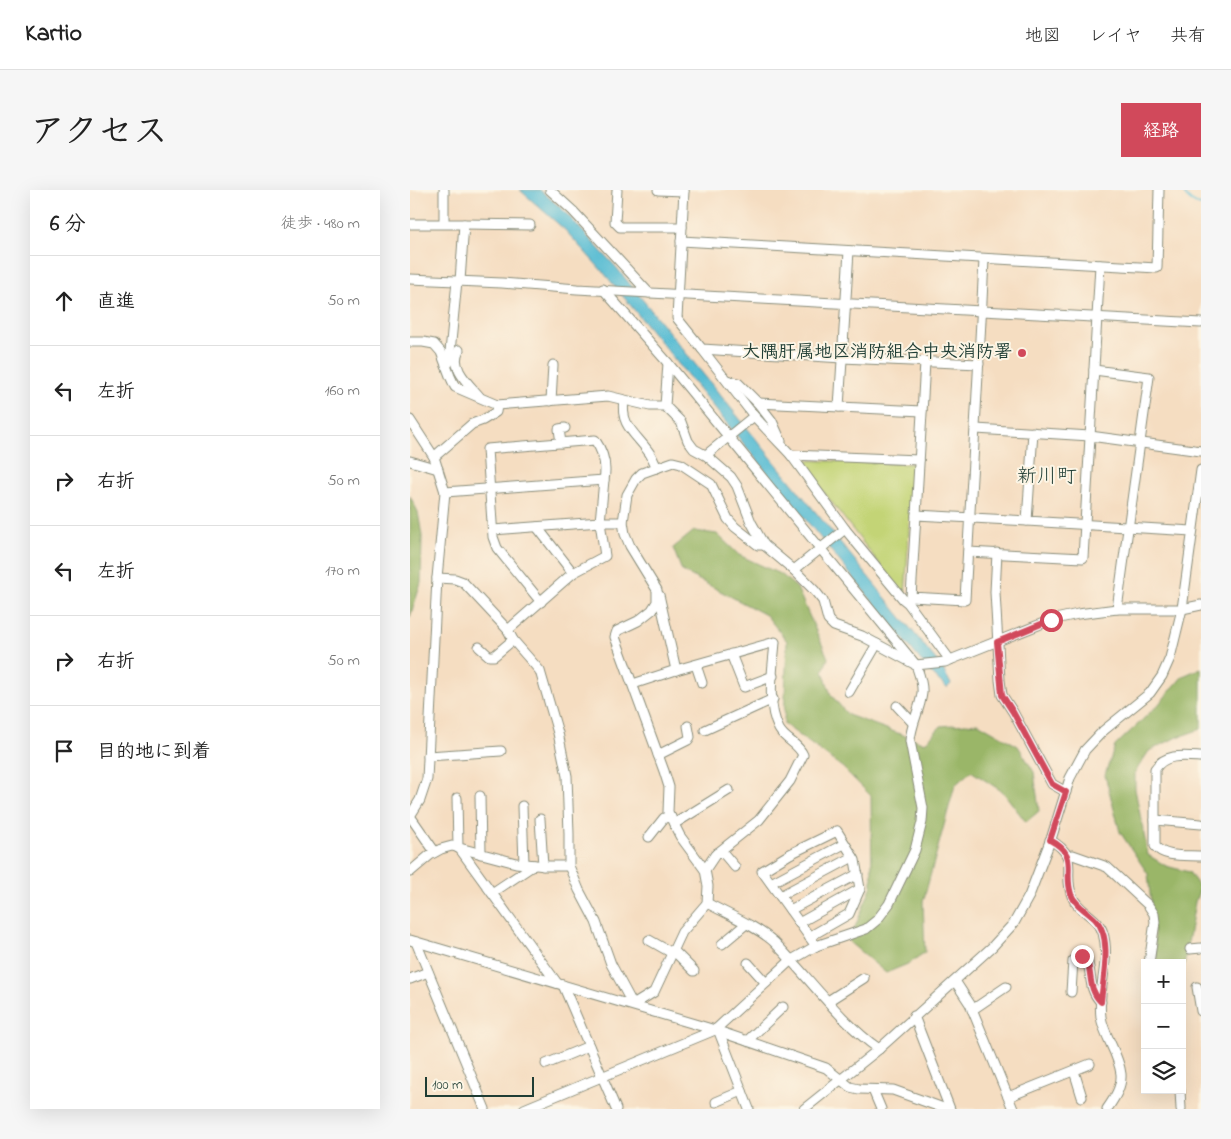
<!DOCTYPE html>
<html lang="ja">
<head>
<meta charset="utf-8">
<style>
	:root { --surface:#fff; --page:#f6f6f6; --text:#222; --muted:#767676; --line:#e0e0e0; --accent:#d1495b }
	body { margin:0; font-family:"Indie Flower","Klee One",sans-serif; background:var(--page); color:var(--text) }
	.controls { position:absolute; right:15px; bottom:15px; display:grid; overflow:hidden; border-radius:0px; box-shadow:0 5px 20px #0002 }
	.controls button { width:45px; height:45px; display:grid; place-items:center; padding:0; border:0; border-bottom:1px solid var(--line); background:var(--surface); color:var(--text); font:25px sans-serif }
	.scale { position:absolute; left:15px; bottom:12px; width:109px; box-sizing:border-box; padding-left:5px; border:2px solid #1f3d34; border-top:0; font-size:14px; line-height:18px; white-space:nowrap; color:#1f3d34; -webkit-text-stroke:4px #fcf5e5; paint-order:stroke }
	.stop { position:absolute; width:15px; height:15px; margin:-11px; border:4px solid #d1495b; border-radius:50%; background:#fff }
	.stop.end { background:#d1495b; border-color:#fff; box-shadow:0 1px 5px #0008 }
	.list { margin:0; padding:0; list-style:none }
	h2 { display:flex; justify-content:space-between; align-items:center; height:65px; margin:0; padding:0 20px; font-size:21px }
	h2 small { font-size:16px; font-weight:400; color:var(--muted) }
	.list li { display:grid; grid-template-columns:32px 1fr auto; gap:15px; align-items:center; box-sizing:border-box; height:90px; padding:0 20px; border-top:1px solid var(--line) }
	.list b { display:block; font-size:19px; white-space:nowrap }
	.list em { font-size:16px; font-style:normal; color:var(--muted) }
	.icon { flex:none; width:28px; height:28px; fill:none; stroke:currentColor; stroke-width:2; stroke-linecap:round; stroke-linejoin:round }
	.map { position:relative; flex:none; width:791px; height:919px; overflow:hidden; border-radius:0px }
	header { display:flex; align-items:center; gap:30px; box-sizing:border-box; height:70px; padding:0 25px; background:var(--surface); border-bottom:1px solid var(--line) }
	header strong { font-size:24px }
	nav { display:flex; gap:28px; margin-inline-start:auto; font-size:18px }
	.intro { display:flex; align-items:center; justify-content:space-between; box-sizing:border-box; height:120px; padding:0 30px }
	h1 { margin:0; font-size:35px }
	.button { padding:12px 22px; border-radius:0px; background:var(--accent); color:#fff; font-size:18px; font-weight:700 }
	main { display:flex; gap:30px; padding:0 30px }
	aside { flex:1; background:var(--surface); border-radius:0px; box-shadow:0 5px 20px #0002 }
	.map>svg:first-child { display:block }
	.green { fill:#c3d476; stroke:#718855 }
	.forest { fill:#9ab667; stroke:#5c7a4e }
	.water { fill:#55bbd3; stroke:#3a7c84 }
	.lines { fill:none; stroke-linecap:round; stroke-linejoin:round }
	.stream { stroke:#55bbd3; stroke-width:2 }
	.minor-casing { stroke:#8a8d7a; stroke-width:11 }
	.minor { stroke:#fff; stroke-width:9 }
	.route { stroke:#d1495b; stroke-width:6 }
	.poi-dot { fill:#d1495b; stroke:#fcf5e5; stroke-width:2 }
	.labels { text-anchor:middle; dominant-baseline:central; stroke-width:4; stroke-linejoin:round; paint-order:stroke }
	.poi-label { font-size:18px; font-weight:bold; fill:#1f3d34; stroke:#fcf5e5; text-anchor:end }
	.quarter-label { font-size:20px; fill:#1f3d34; stroke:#fcf5e5 }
</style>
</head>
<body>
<header>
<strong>Kartio</strong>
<nav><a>地図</a><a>レイヤ</a><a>共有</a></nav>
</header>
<div class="intro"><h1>アクセス</h1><a class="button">経路</a></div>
<main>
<aside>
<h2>6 分<small>徒歩 · 480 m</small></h2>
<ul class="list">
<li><svg class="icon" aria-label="ahead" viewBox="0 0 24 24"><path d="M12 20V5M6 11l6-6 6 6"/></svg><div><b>直進</b></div><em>50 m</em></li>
<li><svg class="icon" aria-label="left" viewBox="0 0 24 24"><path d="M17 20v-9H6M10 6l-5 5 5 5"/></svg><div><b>左折</b></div><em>160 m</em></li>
<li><svg class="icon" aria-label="right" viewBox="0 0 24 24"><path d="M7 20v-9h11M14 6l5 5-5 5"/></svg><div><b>右折</b></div><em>50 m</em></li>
<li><svg class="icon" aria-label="left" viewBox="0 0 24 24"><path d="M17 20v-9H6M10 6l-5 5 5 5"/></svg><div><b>左折</b></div><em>170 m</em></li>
<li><svg class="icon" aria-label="right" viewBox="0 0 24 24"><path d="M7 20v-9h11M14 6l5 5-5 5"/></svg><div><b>右折</b></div><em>50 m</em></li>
<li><svg class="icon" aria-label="arrive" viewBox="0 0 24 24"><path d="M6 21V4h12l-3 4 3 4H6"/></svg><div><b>目的地に到着</b></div></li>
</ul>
</aside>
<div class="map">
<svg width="791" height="919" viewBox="0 0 791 919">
	<rect width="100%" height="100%" fill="#fcf5e5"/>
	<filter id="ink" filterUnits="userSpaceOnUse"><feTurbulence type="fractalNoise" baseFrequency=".02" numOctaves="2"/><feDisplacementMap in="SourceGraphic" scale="10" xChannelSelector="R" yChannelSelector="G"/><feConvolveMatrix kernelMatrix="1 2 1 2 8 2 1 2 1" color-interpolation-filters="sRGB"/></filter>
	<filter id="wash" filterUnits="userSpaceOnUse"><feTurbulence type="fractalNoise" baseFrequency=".0096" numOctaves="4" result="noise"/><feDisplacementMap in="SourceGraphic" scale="20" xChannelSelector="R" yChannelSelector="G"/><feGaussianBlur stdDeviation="1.12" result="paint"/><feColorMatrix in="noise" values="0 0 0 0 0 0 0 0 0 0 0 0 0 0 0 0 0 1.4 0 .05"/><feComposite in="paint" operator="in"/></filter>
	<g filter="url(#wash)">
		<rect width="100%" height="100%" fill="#f5ddc1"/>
		<path class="green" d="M389,270L503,274L495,407Z"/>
		<g class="forest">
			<path d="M0,306L8,322L12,346L11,393L0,427Z"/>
			<path d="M284,341L307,344L329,365L372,385L387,398L418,468L413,481L421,505L438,525L515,553L531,536L568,533L608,556L624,582L629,621L616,632L593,602L561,581L545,595L513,712L515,762L500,773L476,783L439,752L462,695L461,606L432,577L374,534L377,451L356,425L272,381L263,358Z"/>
			<path d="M791,478V539L765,548L739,561L725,582V599L738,665L756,676L779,682L790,698L785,712L772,788V773H747L738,684L710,642L695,585L705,556L748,515L773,486Z"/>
		</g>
		<path class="water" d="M110,0H130L151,18L206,77L531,476L541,494L537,498L521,483L194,83L155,40Z"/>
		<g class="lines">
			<path class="stream" d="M772,0C776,7 783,14 791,15"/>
		</g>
	</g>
	<g filter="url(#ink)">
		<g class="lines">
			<g class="minor-casing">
				<g id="minor">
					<path d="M140,0L163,21L239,103"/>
					<path d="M207,0L205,32L210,37H272"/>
					<path d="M248,0L274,1V0"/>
					<path d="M274,1L267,128L292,159L432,168L569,174"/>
					<path d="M34,33V0"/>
					<path d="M0,34H54L50,91"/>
					<path d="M54,34L120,35"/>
					<path d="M271,51L747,78L749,0"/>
					<path d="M574,69C569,183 561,296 555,410L501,407L506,325L617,331"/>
					<path d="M0,89L92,93L167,99L791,133"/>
					<path d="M0,152H13L24,154L31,162L40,186L45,197L87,215L198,206L240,216H255L271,232L278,251L284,259L297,266L321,287L327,296L341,332L354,355L384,380L405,401L413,411L418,430L424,436L452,446L506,475L535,472L641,430L668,424L707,419H772L791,415"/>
					<path d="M292,159L344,226L381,265L435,339L493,409L498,413L540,470"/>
					<path d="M49,160C39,177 59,194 69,206"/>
					<path d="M36,176L39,172L47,91"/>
					<path d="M684,180L739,187L707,419"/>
					<path d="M317,190L328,193L348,213L362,231L371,251"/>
					<path d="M214,210C210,235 224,242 238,261C242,266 244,272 247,278"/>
					<path d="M141,211L143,175"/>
					<path d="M348,213L512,221"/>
					<path d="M255,216L258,173"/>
					<path d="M429,217L439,61"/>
					<path d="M0,230L24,267L35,302L27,388L17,589L10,610L0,626"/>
					<path d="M566,239L680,246L791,261"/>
					<path d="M623,242L617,331L782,341"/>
					<path d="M151,253L149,239L155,238"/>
					<path d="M296,265L344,226"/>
					<path d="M381,265L509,270"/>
					<path d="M24,267L62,234L73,230L86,222L87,215"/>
					<path d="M0,271L28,279"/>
					<path d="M35,302L194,290L190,332L195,366L163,383L98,440"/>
					<path d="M506,325L515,172"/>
					<path d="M127,337L163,383"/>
					<path d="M83,340L190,332H213"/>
					<path d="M558,362L673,368L690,75"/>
					<path d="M587,363L585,402L590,490L592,505L603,522L642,594L656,602"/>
					<path d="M384,380L435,339"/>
					<path d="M27,388L45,389L53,392L98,440L103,450L130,481L148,543L157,586L159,644V676L169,700L186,732L201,774L223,815L244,802L272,742L297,713L298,696L295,680L270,646L258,622L259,597L254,581L205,447L207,441L228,431L242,420L247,412V400L220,356L215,344L213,332L217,305L226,289L232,283L263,272L271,274L301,294L318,329L325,337L348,355H354"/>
					<path d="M249,405L266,480"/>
					<path d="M131,412L87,358L83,347L77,259L185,250C194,263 197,275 194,290"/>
					<path d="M69,457L79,466H84L103,450"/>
					<path d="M321,464L334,497L363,486"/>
					<path d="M286,475L292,493"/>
					<path d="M223,494L266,480L365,452C363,479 356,514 369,539C375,550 388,553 393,565L380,591L349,630L305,665L295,680"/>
					<path d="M439,502L467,454"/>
					<path d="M487,516L503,533"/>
					<path d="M295,540L363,509"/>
					<path d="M248,565L278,550L280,547L278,536"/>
					<path d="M18,566L91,561"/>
					<path d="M791,567C775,566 755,563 745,579V656C754,668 776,665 791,666"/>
					<path d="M70,606L71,664"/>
					<path d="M47,608L48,658"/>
					<path d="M112,616L114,674"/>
					<path d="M0,626L25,662"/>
					<path d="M130,629L133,676"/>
					<path d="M745,630L791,634"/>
					<path d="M264,634L319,600"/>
					<path d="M239,647L254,628L261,627"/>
					<path d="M640,650C671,667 652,681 662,706C668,722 688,726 693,743C701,770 687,799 691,827C694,846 709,864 711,884C712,897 704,909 697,919"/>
					<path d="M50,659L147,793"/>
					<path d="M307,663L314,664L325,677"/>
					<path d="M657,666L663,665L697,677L738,715L744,724L745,732L739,773"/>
					<path d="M0,682L20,665L31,659L42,656L106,673L136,676H159"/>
					<path d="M361,693L434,654"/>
					<path d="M82,703L124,675"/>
					<path d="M370,706L443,667"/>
					<path d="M297,713C317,724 348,737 364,752C398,786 429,831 469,859"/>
					<path d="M380,720L448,684"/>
					<path d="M389,733L450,699"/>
					<path d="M399,747L439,724L450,699L445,670L427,641L380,664L352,681L406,756"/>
					<path d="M0,750L305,840L416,878L440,897L449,899L483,900L536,919"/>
					<path d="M239,750L262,763"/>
					<path d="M6,752L75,919"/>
					<path d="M312,754L336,734"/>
					<path d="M780,759L791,758"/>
					<path d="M263,760L284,781"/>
					<path d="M338,773L356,793"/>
					<path d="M0,789L18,782"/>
					<path d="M545,791L560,814L603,919"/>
					<path d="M153,795L206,919"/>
					<path d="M787,797L791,821"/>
					<path d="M661,802L663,771C667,766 670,765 676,767C683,783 677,798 691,812"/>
					<path d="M418,811L454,788"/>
					<path d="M562,820L596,797"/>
					<path d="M504,826L540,919"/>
					<path d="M309,842L339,919"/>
					<path d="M337,851L373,817"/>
					<path d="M136,874L179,856"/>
					<path d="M664,881L672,907"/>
					<path d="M463,900L471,919"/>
					<path d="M770,900L771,919"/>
					<path d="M598,907L680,874"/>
					<path d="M306,912L332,901"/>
					<path d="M114,919L305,840L380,771L406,756L456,739L467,730L479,714L505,660L512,632L513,618L500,551C501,534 510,520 512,503C513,493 509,484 506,475L258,173L193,99"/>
					<path d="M394,919L469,859L582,757L604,733L619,706L642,646L660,588L675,560L693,541L740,503L752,486L760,468L772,419L791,280"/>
				</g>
			</g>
			<use href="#minor" class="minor"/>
		</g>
	</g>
	<g class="lines" filter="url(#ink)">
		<path class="route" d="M641,430L587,452L592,505L603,522L642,594L656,602L640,650C670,666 653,679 661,704C665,715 677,721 685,729C703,747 693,788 691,812C677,798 683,783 676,768L672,766"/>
	</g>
	<circle class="poi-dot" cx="612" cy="163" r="5"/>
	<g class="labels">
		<g class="poi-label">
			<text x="602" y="163">大隅肝属地区消防組合中央消防署</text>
		</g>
		<g class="quarter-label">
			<text x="637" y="287">新川町</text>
		</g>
	</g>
</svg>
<div class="controls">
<button>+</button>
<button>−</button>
<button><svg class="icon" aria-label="layers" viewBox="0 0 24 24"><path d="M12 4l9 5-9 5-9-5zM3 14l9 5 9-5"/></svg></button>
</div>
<div class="scale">100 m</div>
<div class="stop" style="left:641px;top:430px"></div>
<div class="stop end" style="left:672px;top:766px"></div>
</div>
</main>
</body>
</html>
